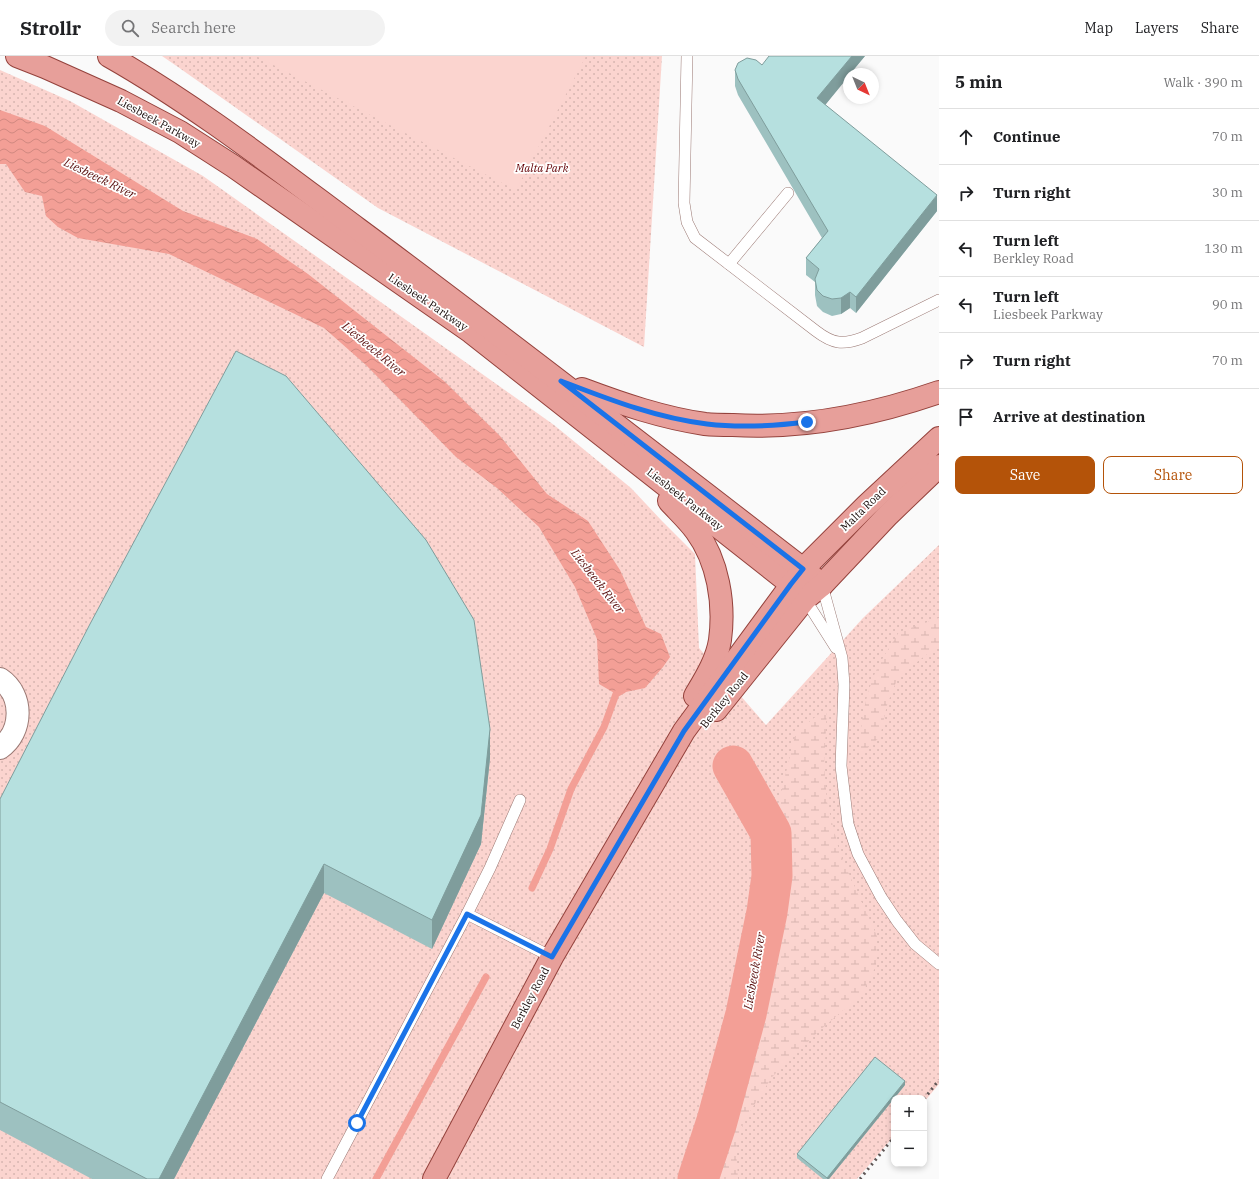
<!DOCTYPE html>
<html lang="en">
<head>
<meta charset="utf-8">
<style>
	:root { --surface:#fff; --page:#f2f2f2; --text:#202124; --muted:#757577; --line:#e0e0e0; --accent:#b45309 }
	body { margin:0; font-family:"IBM Plex Serif",serif; background:var(--page); color:var(--text) }
	.controls { position:absolute; right:12px; bottom:12px; display:grid; overflow:hidden; border-radius:8px; box-shadow:0 2px 6px #0003 }
	.controls button { width:36px; height:36px; display:grid; place-items:center; padding:0; border:0; border-bottom:1px solid var(--line); background:var(--surface); color:var(--text); font:20px sans-serif }
	.compass { position:absolute; left:843px; top:12px; width:36px; height:36px; border-radius:50%; background:var(--surface); box-shadow:0 2px 6px #0003; rotate:137deg }
	.stop { position:absolute; width:12px; height:12px; margin:-9px; border:3px solid #1a73e8; border-radius:50%; background:#fff }
	.stop.end { background:#1a73e8; border-color:#fff; box-shadow:0 1px 4px #0008 }
	.list { margin:0; padding:0; list-style:none }
	h2 { display:flex; justify-content:space-between; align-items:center; height:52px; margin:0; padding:0 16px; font-size:17px }
	h2 small { font-size:13px; font-weight:400; color:var(--muted) }
	.list li { display:grid; grid-template-columns:26px 1fr auto; gap:12px; align-items:center; box-sizing:border-box; height:56px; padding:0 16px; border-top:1px solid var(--line) }
	.list b { display:block; font-size:15px; white-space:nowrap }
	.list p { margin:0; font-size:13px; white-space:nowrap; color:var(--muted) }
	.list em { font-size:13px; font-style:normal; color:var(--muted) }
	.actions { display:flex; gap:8px; padding:12px 16px }
	.actions a { flex:1; padding:9px 0; border:1px solid var(--accent); border-radius:8px; text-align:center; font-size:14px; color:var(--accent) }
	.actions .main { background:var(--accent); color:#fff }
	.icon { flex:none; width:22px; height:22px; fill:none; stroke:currentColor; stroke-width:2; stroke-linecap:round; stroke-linejoin:round }
	.map { position:relative; flex:none; width:939px; height:1123px; overflow:hidden }
	header { display:flex; align-items:center; gap:24px; box-sizing:border-box; height:56px; padding:0 20px; background:var(--surface); border-bottom:1px solid var(--line) }
	header strong { font-size:19px }
	nav { display:flex; gap:22px; margin-inline-start:auto; font-size:14px }
	.search { width:280px; height:36px; background:var(--page); display:flex; align-items:center; gap:10px; box-sizing:border-box; padding:0 14px; border-radius:22px; color:var(--muted); font-size:15px }
	main { display:flex }
	aside { flex:1; background:var(--surface) }
	.map>svg:first-child { display:block }
	.grass { fill:url(#grass-dots) }
	.wetland { fill:url(#wetland-marsh) }
	.pitch { fill:#fbd4cf }
	.water { fill:url(#water-waves) }
	.lines { fill:none; stroke-linecap:round; stroke-linejoin:round }
	.stream { stroke:#f39f96; stroke-width:7 }
	.river { stroke:#f39f96; stroke-width:41 }
	.service-casing { stroke:#9b7974; stroke-width:12 }
	.minor-casing { stroke:#9b7974; stroke-width:24 }
	.primary-casing { stroke:#94423c; stroke-width:24 }
	.service { stroke:#fff; stroke-width:11 }
	.minor { stroke:#fff; stroke-width:22 }
	.primary { stroke:#e79f9a; stroke-width:22 }
	.rail { stroke:#5f5655; stroke-width:3; stroke-dasharray:2 4; stroke-linecap:butt }
	.wall { fill:#9dc1c0 }
	.shaded-wall { fill:#7f9d9c }
	.building { fill:#b6e0df; stroke:#7f9d9c }
	.route { stroke:#1a73e8; stroke-width:5 }
	.labels { text-anchor:middle; dominant-baseline:central; stroke-width:3.5; stroke-linejoin:round; paint-order:stroke }
	.street-label { font-size:11px; fill:#190d0b; stroke:#fff }
	.park-label { font-size:11px; font-style:italic; fill:#640005; stroke:#fff }
	.water-label { font-size:12px; font-style:italic; fill:#5a1110; stroke:#fff }
</style>
</head>
<body>
<header>
<strong>Strollr</strong>
<div class="search"><svg class="icon" aria-label="search" viewBox="0 0 24 24"><circle cx="10" cy="10" r="6"/><path d="M15 15l6 6"/></svg>Search here</div>
<nav><a>Map</a><a>Layers</a><a>Share</a></nav>
</header>
<main>
<div class="map">
<svg width="939" height="1123" viewBox="0 0 939 1123">
	<defs>
		<pattern id="grass-dots" width="8" height="8" patternUnits="userSpaceOnUse"><rect width="8" height="8" fill="#fbd4cf"/><path d="M2 2h.1M6 6h.1" fill="none" stroke="#d7b5b0" stroke-width="1.8" stroke-linecap="round"/></pattern>
		<pattern id="wetland-marsh" width="20" height="14" patternUnits="userSpaceOnUse"><rect width="20" height="14" fill="#fbd4cf"/><path d="M1 5h8M5 5V1M11 12h8M15 12V8" fill="none" stroke="#d7b5b0"/></pattern>
		<pattern id="water-waves" width="16" height="10" patternUnits="userSpaceOnUse"><rect width="16" height="10" fill="#f39f96"/><path d="M0 5q4-4 8 0t8 0" fill="none" stroke="#d08880"/></pattern>
	</defs>
	<rect width="100%" height="100%" fill="#fafafa"/>
	<g class="grass">
		<path d="M162,0H662L644,291L378,152L178,11Z"/>
		<path d="M0,14L70,45L203,120L554,369L631,432L662,465L695,498L699,592L766,669L863,562L939,489V1028L924,1046V1042H894V1080L857,1123H0Z"/>
	</g>
	<g class="wetland">
		<path d="M939,562V591L926,599L898,621L887,649L880,681L861,698C859,673 864,646 873,622C879,606 890,591 899,576Z"/>
		<path d="M827,652L824,709L827,746L840,798L877,880L876,910L862,938L819,975L772,1021L744,1065L736,1093L738,1123H698L717,1065L746,958L767,856L772,820L771,777L796,676Z"/>
	</g>
	<path class="pitch" d="M256,0H586L516,134Z"/>
	<path class="water" d="M0,54L45,70L183,155L257,183L308,218L444,325L500,380L547,438L588,465L620,514L646,571L661,578L670,601L663,611L645,632L616,638L599,628L597,583L575,531L539,471L497,432L456,401L366,309L324,272L169,198L78,182L58,171L46,160L42,140L25,136L6,108H0Z"/>
	<g class="lines">
		<g class="stream">
			<path d="M532,832L550,793L571,733L604,671L616,638L623,634"/>
			<path d="M376,1123L486,921"/>
		</g>
		<path class="river" d="M698,1123L717,1065L746,958L767,856L772,820L771,777L733,710"/>
		<g class="service-casing">
			<g id="service">
				<path d="M687,0L684,147L687,166L695,182L816,275C833,288 843,289 862,282L939,244"/>
				<path d="M729,208L788,137"/>
				<path d="M822,529L842,602L844,629L841,710L848,768L858,798L881,841L897,865L915,888L939,908"/>
				<path d="M805,543L836,592"/>
				<path d="M467,858L552,901"/>
				<path d="M327,1123L467,858L490,812L520,744"/>
			</g>
		</g>
		<g class="minor-casing">
			<path id="minor" d="M0,623C24,639 23,676 0,692"/>
		</g>
		<g class="primary-casing">
			<g id="primary">
				<path d="M17,0L45,11L121,45L180,76L233,110L471,276L791,528L805,543"/>
				<path d="M109,0C197,50 277,113 358,173C508,284 655,399 803,513L822,529"/>
				<path d="M582,333C622,348 663,362 705,368C714,369 724,369 733,369C803,373 873,359 939,336"/>
				<path d="M669,445C678,455 688,464 696,475C718,505 725,547 720,584C717,604 705,623 695,640"/>
				<path d="M716,654L805,543L822,529L888,459L939,410"/>
				<path d="M434,1123L552,901L684,675L803,513L867,449L939,382"/>
			</g>
		</g>
		<use href="#service" class="service"/>
		<use href="#minor" class="minor"/>
		<use href="#primary" class="primary"/>
		<g class="rail">
			<path d="M924,1043L939,1024"/>
			<path d="M860,1123L894,1081"/>
		</g>
	</g>
	<g class="wall">
		<path d="M865,0L850,18H849L825,49L937,155L856,257L850,252L841,258L832,260L823,256L817,250L815,239V226L806,219V202L822,182L738,39L735,30V14L762,9Z"/>
		<path d="M490,702L481,788L432,893L324,837L174,1123H92L0,1074V743Z"/>
		<path d="M905,1029L829,1123H823L797,1102V1098Z"/>
	</g>
	<g class="shaded-wall">
		<path d="M852,0H865L850,18H849V20L817,59V42Z"/>
		<path d="M937,139V155L856,257V241Z"/>
		<path d="M850,236V252L841,258V242Z"/>
		<path d="M490,673V702L481,788L432,893V864Z"/>
		<path d="M324,808V837L174,1123H159Z"/>
		<path d="M905,1025V1029L829,1123H827V1122Z"/>
	</g>
	<g class="building">
		<path d="M769,0H852L817,42L937,139L856,241L850,236L841,242L832,243L823,240L817,234L815,223L819,213L806,202L828,175L738,23L735,14L738,7L747,2L756,4L762,9Z"/>
		<path d="M236,295L286,320L426,484L474,564L490,673L481,759L432,864L324,808L159,1123H147L0,1046V743L90,568Z"/>
		<path d="M875,1001L905,1025L827,1122L797,1098Z"/>
	</g>
	<g class="lines">
		<path class="route" d="M357,1067L467,858L552,901L684,675L791,528L803,513L561,325C608,343 656,362 707,368C740,372 774,370 807,366"/>
	</g>
	<g class="labels">
		<g class="street-label">
			<text transform="translate(159 66) rotate(29)">Liesbeek Parkway</text>
			<text transform="translate(428 246) rotate(34)">Liesbeek Parkway</text>
			<text transform="translate(685 443) rotate(38)">Liesbeek Parkway</text>
			<text transform="translate(863 453) rotate(-44)">Malta Road</text>
			<text transform="translate(724 644) rotate(-51)">Berkley Road</text>
			<text transform="translate(530 942) rotate(-62)">Berkley Road</text>
		</g>
		<g class="park-label">
			<text x="542" y="112">Malta Park</text>
		</g>
		<g class="water-label">
			<text transform="translate(100 122) rotate(26)">Liesbeeck River</text>
			<text transform="translate(374 293) rotate(40)">Liesbeeck River</text>
			<text transform="translate(598 525) rotate(52)">Liesbeeck River</text>
			<text transform="translate(754 915) rotate(-80)">Liesbeeck River</text>
		</g>
	</g>
</svg>
<div class="controls">
<button>+</button>
<button>−</button>
</div>
<svg class="compass" viewBox="-18 -18 36 36"><path d="M0-13l5 13h-10z" fill="#e53935"/><path d="M0 13l5-13h-10z" fill="#757577"/></svg>
<div class="stop" style="left:357px;top:1067px"></div>
<div class="stop end" style="left:807px;top:366px"></div>
</div>
<aside>
<h2>5 min<small>Walk · 390 m</small></h2>
<ul class="list">
<li><svg class="icon" aria-label="ahead" viewBox="0 0 24 24"><path d="M12 20V5M6 11l6-6 6 6"/></svg><div><b>Continue</b></div><em>70 m</em></li>
<li><svg class="icon" aria-label="right" viewBox="0 0 24 24"><path d="M7 20v-9h11M14 6l5 5-5 5"/></svg><div><b>Turn right</b></div><em>30 m</em></li>
<li><svg class="icon" aria-label="left" viewBox="0 0 24 24"><path d="M17 20v-9H6M10 6l-5 5 5 5"/></svg><div><b>Turn left</b><p>Berkley Road</p></div><em>130 m</em></li>
<li><svg class="icon" aria-label="left" viewBox="0 0 24 24"><path d="M17 20v-9H6M10 6l-5 5 5 5"/></svg><div><b>Turn left</b><p>Liesbeek Parkway</p></div><em>90 m</em></li>
<li><svg class="icon" aria-label="right" viewBox="0 0 24 24"><path d="M7 20v-9h11M14 6l5 5-5 5"/></svg><div><b>Turn right</b></div><em>70 m</em></li>
<li><svg class="icon" aria-label="arrive" viewBox="0 0 24 24"><path d="M6 21V4h12l-3 4 3 4H6"/></svg><div><b>Arrive at destination</b></div></li>
</ul>
<div class="actions"><a class="main">Save</a><a>Share</a></div>
</aside>
</main>
</body>
</html>
